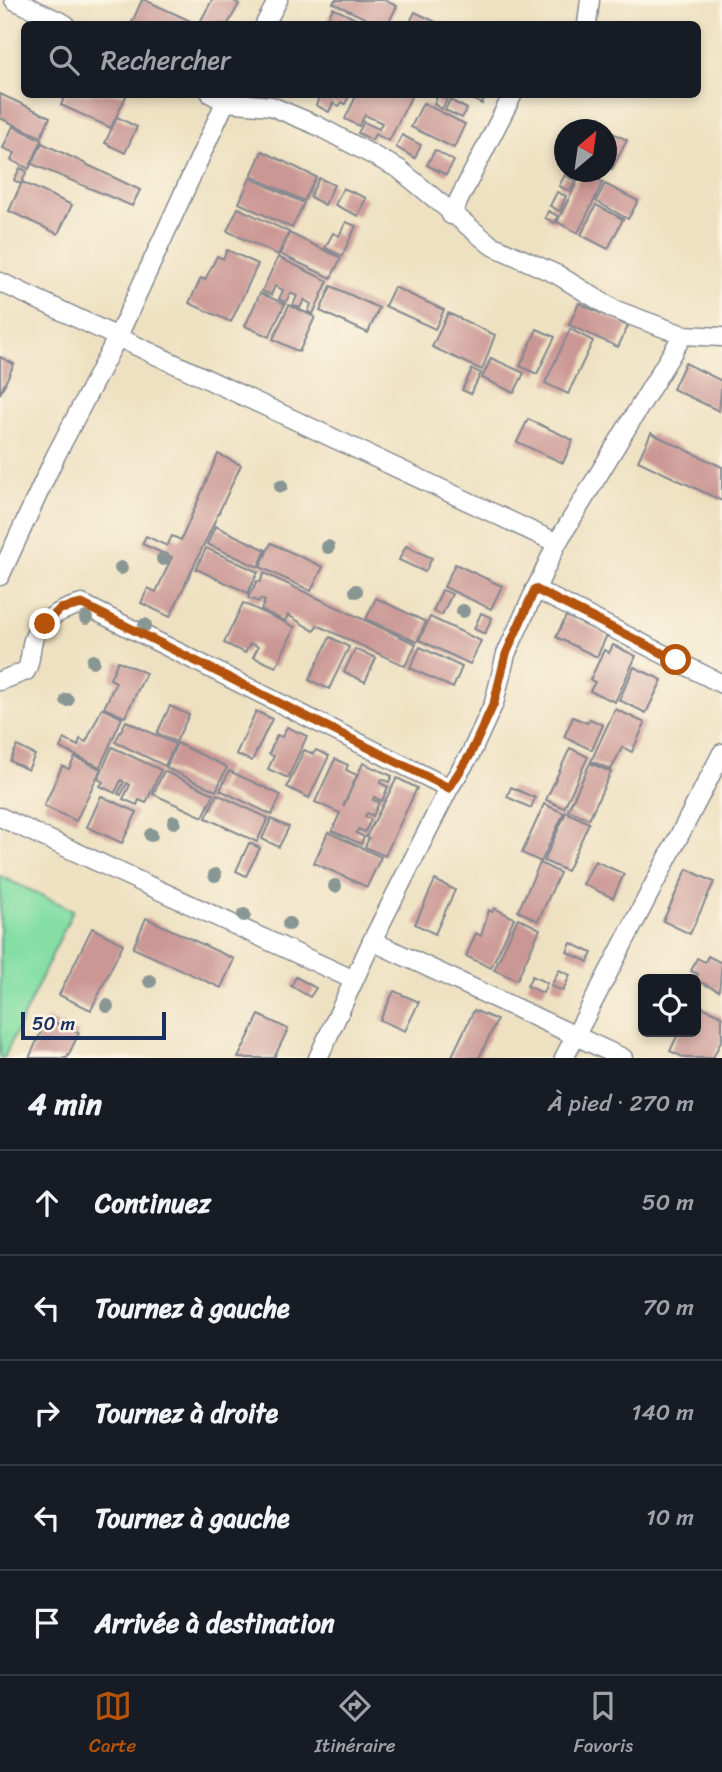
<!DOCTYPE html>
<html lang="fr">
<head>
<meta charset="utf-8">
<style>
	:root { --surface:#171b24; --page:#242831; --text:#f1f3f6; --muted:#9ea1a6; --line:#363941; --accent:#b45309 }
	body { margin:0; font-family:Sriracha,sans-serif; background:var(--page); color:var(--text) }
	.controls { position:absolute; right:21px; bottom:21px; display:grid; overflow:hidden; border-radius:10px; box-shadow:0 4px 10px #0003 }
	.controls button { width:63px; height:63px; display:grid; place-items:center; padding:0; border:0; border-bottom:2px solid var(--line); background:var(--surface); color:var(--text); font:35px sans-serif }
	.compass { position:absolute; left:554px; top:119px; width:63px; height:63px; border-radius:50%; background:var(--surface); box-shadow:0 4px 10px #0003; rotate:29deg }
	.scale { position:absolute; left:21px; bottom:18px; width:145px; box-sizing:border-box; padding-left:7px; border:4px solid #1b2f5e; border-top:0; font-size:19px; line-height:24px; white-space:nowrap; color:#1b2f5e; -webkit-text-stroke:5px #fcf5e5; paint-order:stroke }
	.stop { position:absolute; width:21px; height:21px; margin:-16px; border:5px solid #b45309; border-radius:50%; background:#fff }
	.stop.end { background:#b45309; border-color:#fff; box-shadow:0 2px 7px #0008 }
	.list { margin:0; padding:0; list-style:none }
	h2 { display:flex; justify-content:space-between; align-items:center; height:91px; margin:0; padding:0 28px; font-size:30px }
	h2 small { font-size:23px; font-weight:400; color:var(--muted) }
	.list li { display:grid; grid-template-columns:46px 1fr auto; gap:21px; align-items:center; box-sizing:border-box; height:105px; padding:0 28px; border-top:2px solid var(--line) }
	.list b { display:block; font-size:26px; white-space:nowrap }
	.list em { font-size:23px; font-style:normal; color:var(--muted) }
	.icon { flex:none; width:38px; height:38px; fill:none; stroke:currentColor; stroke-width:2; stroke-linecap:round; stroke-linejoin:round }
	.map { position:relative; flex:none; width:722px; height:1058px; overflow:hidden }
	.search { position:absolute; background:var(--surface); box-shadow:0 4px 10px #0003; left:21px; right:21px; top:21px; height:77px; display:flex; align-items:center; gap:18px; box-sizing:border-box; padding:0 24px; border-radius:10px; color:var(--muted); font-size:26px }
	.sheet { height:616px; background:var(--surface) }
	nav { display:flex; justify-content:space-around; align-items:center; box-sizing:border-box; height:98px; border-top:2px solid var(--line); background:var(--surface); font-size:19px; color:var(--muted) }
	nav a { display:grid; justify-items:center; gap:4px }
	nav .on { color:var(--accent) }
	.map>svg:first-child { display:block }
	.green { fill:#85dfa5; stroke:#508782; stroke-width:2 }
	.building { fill:#cb9794 }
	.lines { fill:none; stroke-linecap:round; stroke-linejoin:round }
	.minor-casing { stroke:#848890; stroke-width:21 }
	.minor { stroke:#fff; stroke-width:18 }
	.tree { fill:#899794 }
	.route { stroke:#b45309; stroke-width:9 }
</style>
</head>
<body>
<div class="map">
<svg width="722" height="1058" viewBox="0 0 722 1058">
	<rect width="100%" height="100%" fill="#fcf5e5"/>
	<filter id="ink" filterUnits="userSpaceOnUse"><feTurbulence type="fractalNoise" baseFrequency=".0143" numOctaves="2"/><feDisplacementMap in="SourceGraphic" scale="14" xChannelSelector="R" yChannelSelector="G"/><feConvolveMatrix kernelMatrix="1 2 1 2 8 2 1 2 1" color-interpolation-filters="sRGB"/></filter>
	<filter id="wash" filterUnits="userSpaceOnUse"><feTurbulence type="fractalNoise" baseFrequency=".00686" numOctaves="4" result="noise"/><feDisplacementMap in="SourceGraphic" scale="28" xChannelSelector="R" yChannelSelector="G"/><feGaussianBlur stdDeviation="1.57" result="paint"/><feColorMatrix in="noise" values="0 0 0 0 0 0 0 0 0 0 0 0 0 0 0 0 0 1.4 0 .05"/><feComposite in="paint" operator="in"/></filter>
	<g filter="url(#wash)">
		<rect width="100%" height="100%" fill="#eee1c1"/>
		<path class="green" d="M0,876L73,910L4,1058H0Z"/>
		<g id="blocks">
			<g class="building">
				<path d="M142,0H145L197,24H137L132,22Z"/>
				<path d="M212,0H232L239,4L228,24H199Z"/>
				<path d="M335,0H384L397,6L388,24H377L333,3Z"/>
				<path d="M333,8L366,24H325Z"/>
				<path d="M415,12L440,24H409Z"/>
				<path d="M0,94L50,117L41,137L0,118Z"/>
				<path d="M66,94H123L126,96L111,128L61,105Z"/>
				<path d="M321,94H350L345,104L342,102L339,106L333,103L329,112L316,105Z"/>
				<path d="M357,94L412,95L389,141L375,134L372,140L358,133L364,122L379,129L382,123L365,115L359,126L345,119Z"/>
				<path d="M462,94H486L482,104Z"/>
				<path d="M438,95L447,100L442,109L434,104Z"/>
				<path d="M450,100L467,109L462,118L445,110Z"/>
				<path d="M423,103L465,124L454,148L411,127Z"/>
				<path d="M117,117L137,127L125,153L105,143Z"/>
				<path d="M589,121L606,130H585Z"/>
				<path d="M13,126L42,140L29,169L11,160L15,153L3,148Z"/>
				<path d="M606,130L627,140L612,169L606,167Z"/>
				<path d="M402,135L421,145L415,158L396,147Z"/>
				<path d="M42,143L140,190L132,206L32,164Z"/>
				<path d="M435,150L454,161L446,175L427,165Z"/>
				<path d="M262,151L316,177L304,201L251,176Z"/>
				<path d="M20,168L27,171L21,184L14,180Z"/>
				<path d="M582,172L603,182L578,233L557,222Z"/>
				<path d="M565,175L575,181L570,191L559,186Z"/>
				<path d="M250,178L304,203L292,228L239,203Z"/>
				<path d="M319,178L334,185L325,205L310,197Z"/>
				<path d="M22,182L72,205L58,234L9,211Z"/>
				<path d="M605,184L638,201L628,219L596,201Z"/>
				<path d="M343,188L366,198L358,216L335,205Z"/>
				<path d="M557,192L566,196L560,211L550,206Z"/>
				<path d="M596,205L623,219L608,249L581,235Z"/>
				<path d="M238,208L289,232L278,255L227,231Z"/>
				<path d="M548,211L558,216L555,223L545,218Z"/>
				<path d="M346,222L356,226L342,256L325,248L333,233L339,236Z"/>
				<path d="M289,233L341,258L331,278L280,254Z"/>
				<path d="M227,250L258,264L231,322L189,303L201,278L205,280L217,256L223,259Z"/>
				<path d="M278,257L328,281L313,314L308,312L311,304L304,300L300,308L293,305L297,296L290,293L286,302L279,299L283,290L275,286L271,295L262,291Z"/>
				<path d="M331,286L379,308L368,333L320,311Z"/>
				<path d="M394,287L444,310L435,329L385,306Z"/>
				<path d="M260,293L285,304L269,337L245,326Z"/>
				<path d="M579,303L628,326L618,347L569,325Z"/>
				<path d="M289,305L315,317L299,352L273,339Z"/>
				<path d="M448,313L495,335L482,370L432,347Z"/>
				<path d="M537,329L555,337L537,374L520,366Z"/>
				<path d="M570,329L593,341L568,394L545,383Z"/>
				<path d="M0,357L14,364L0,394Z"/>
				<path d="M491,358L524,373L514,393L482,378Z"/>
				<path d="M685,363L722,381L719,411L673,389Z"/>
				<path d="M472,369L481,373L471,394L462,390Z"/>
				<path d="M528,419L573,440L563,463L517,442Z"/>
				<path d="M651,433L722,467V501L638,461Z"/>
				<path d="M218,454L241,465L170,617L141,603L148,588L156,592L172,557L142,544L146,536L167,546L172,536L181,540Z"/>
				<path d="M215,526L266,550L258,567L207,544Z"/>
				<path d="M271,543L323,567L311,591L260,567Z"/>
				<path d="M406,546L432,558L425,572L399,560Z"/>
				<path d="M206,548L258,572L248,593L196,569Z"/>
				<path d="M455,564L502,586L491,609L444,587Z"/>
				<path d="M264,573L416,644L405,666L317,625L314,631L288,615L285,621L261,610L265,601L260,599L259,602L248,598L257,581L260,582Z"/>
				<path d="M442,590L452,594L442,615L433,611Z"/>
				<path d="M376,598L426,622L417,642L366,619Z"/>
				<path d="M243,603L295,627L276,667L253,657L258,647L255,645L250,644L245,653L224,643Z"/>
				<path d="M481,613L492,618L485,634L474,629Z"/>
				<path d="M566,616L607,635L597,657L556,637Z"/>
				<path d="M430,617L481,641L470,664L419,640Z"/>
				<path d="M330,637L349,647L329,689L309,680Z"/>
				<path d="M613,645L636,656L615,702L590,691L595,682L590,680L604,650L609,653Z"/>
				<path d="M420,647L462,667L453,688L410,668Z"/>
				<path d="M355,649L376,658L365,682L344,672Z"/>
				<path d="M118,661L146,673L125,717L104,708L116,682L110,679Z"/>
				<path d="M634,667L662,680L646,713L619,700Z"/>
				<path d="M170,706L189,715L176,742L157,733Z"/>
				<path d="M102,708L122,718L100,767L60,748L64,739L78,746L80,739L86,742Z"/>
				<path d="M615,709L645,723L632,752L622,747L611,770L591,761Z"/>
				<path d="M256,711L272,719L252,761L236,754Z"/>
				<path d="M573,717L587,723L590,719L603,725L592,750L564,737Z"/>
				<path d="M126,721L175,744L165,766L115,742Z"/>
				<path d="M287,727L307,736L288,778L268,769L274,756L269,754L277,735L282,737Z"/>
				<path d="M177,743L227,767L216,791L166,768Z"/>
				<path d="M17,746L35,755L28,770L10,761Z"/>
				<path d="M112,747L161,770L146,803L139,800L137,805L123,799L130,785L127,783L121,795L118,794L124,782L121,780L115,793L100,786L103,782L98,779Z"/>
				<path d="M570,748L588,757L564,808L546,800Z"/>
				<path d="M304,750L313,754L316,750L329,756L309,798L287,787Z"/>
				<path d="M75,757L101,769L76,821L44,806L62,766L69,769Z"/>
				<path d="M335,759L348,765L346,770L357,775L343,807L363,763L392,776L389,782L382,779L380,783L388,787L382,801L374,797L373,800L379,802L373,816L367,813L365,816L371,820L365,832L358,829L356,833L364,837L361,844L332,831L340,813L315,802Z"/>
				<path d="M590,763L611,772L589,819L568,810Z"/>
				<path d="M164,771L214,794L203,817L153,794Z"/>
				<path d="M229,771L281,795L272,815L220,790Z"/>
				<path d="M397,778L417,788L385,856L365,847L369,838L366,837Z"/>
				<path d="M511,787L535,798L531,808L507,797Z"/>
				<path d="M217,794L268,818L257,842L206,818Z"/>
				<path d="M101,796L137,812L122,843L87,827Z"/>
				<path d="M544,804L564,813L541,862L522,853Z"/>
				<path d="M566,812L589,823L567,871L544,861Z"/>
				<path d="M271,819L289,827L279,847L262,839Z"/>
				<path d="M328,832L381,857L367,887L314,863Z"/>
				<path d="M249,843L260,848L246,876L236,871Z"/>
				<path d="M595,861L624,874L613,898L583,884Z"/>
				<path d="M540,863L560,873L538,921L518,911Z"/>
				<path d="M687,869L714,882L690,934L663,921Z"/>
				<path d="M435,880L455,890L435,934L415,924Z"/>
				<path d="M494,908L514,918L491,968L466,956L476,933L481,936L489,910L492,912Z"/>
				<path d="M146,918L234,959L221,988L133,948Z"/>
				<path d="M518,918L540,929L517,980L494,970Z"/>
				<path d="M92,928L123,944L91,1010L59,995Z"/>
				<path d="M571,943L592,953L588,962L567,952Z"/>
				<path d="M708,956L722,963L719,991L696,980L698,974L691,971L697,958L705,962Z"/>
				<path d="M559,970L570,975L563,991L551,986Z"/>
				<path d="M532,976L547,983L543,993L527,986Z"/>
				<path d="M296,977L316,988L310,997L291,986Z"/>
				<path d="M394,991L419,1002L405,1031L380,1020Z"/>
				<path d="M696,1004L722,1016V1039L713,1058H685L670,1051L679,1032H696Z"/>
				<path d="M474,1010L497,1020L479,1058H451Z"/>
				<path d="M259,1015L288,1029L274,1058H238Z"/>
				<path d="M47,1019L79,1033L67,1058H29Z"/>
			</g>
		</g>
	</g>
	<g filter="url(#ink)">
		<use href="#blocks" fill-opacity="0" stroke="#848890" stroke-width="2"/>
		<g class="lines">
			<g class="minor-casing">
				<g id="minor">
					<path d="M14,0L65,24"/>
					<path d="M265,24L278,0"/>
					<path d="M587,24L590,0"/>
					<path d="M211,94L226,102L271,106L316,125L399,169L491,245L558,275L613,309L683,335L722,337"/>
					<path d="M451,215L513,94"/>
					<path d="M0,282L557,543"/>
					<path d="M0,576L55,457L118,336L229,94"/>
					<path d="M535,589L722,684"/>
					<path d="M0,681L26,671C31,661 30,654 32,644C37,620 62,609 82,604L449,788"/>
					<path d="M0,817L354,980"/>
					<path d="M372,941L623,1058"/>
					<path d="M318,1058L372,941L449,788L470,755L494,703L506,654L557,543L683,335"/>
					<path d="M564,1058L722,753"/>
				</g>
			</g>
			<use href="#minor" class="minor"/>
		</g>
		<g class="tree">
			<circle cx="281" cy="486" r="7"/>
			<circle cx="328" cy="547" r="7"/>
			<circle cx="163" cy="559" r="7"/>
			<circle cx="121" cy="568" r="7"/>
			<circle cx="356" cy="591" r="7"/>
			<circle cx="463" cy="611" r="7"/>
			<circle cx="86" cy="618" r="7"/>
			<circle cx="145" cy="625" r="7"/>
			<circle cx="93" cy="661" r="7"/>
			<circle cx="67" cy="700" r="7"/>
			<circle cx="174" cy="822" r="7"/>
			<circle cx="151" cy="835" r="7"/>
			<circle cx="215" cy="875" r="7"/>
			<circle cx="335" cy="886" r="7"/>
			<circle cx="244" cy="915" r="7"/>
			<circle cx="289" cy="924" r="7"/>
			<circle cx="150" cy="981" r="7"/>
			<circle cx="107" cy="1006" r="7"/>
		</g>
	</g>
	<g class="lines" filter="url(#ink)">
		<path class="route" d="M45,624L60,609L82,604L449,788L470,755L494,703L506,654L535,589L676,660"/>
	</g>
</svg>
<div class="controls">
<button><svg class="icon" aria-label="locate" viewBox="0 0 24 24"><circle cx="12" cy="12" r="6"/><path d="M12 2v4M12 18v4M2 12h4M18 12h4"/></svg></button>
</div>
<svg class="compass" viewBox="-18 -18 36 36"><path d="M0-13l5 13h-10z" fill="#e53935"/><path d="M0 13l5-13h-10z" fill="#9ea1a6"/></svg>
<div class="scale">50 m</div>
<div class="stop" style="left:676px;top:660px"></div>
<div class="stop end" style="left:45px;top:624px"></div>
<div class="search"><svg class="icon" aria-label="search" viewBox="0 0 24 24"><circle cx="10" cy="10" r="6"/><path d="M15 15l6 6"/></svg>Rechercher</div>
</div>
<section class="sheet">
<h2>4 min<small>À pied · 270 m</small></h2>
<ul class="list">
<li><svg class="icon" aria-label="ahead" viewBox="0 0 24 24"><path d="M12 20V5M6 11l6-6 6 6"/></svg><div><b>Continuez</b></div><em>50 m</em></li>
<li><svg class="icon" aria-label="left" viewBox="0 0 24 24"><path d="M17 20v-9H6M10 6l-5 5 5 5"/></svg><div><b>Tournez à gauche</b></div><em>70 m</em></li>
<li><svg class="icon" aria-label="right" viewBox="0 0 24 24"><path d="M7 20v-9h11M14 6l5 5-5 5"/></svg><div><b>Tournez à droite</b></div><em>140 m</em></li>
<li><svg class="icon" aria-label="left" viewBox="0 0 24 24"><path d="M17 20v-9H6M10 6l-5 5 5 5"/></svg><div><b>Tournez à gauche</b></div><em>10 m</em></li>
<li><svg class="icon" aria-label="arrive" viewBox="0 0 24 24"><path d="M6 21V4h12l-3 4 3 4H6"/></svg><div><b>Arrivée à destination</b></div></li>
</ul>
</section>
<nav>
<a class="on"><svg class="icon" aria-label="map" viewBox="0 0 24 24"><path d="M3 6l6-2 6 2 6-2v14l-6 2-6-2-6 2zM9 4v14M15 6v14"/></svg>Carte</a>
<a><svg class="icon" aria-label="directions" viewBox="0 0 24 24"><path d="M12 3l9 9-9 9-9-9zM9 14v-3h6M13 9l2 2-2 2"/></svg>Itinéraire</a>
<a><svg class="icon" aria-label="saved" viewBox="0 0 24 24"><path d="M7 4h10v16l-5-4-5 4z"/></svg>Favoris</a>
</nav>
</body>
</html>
